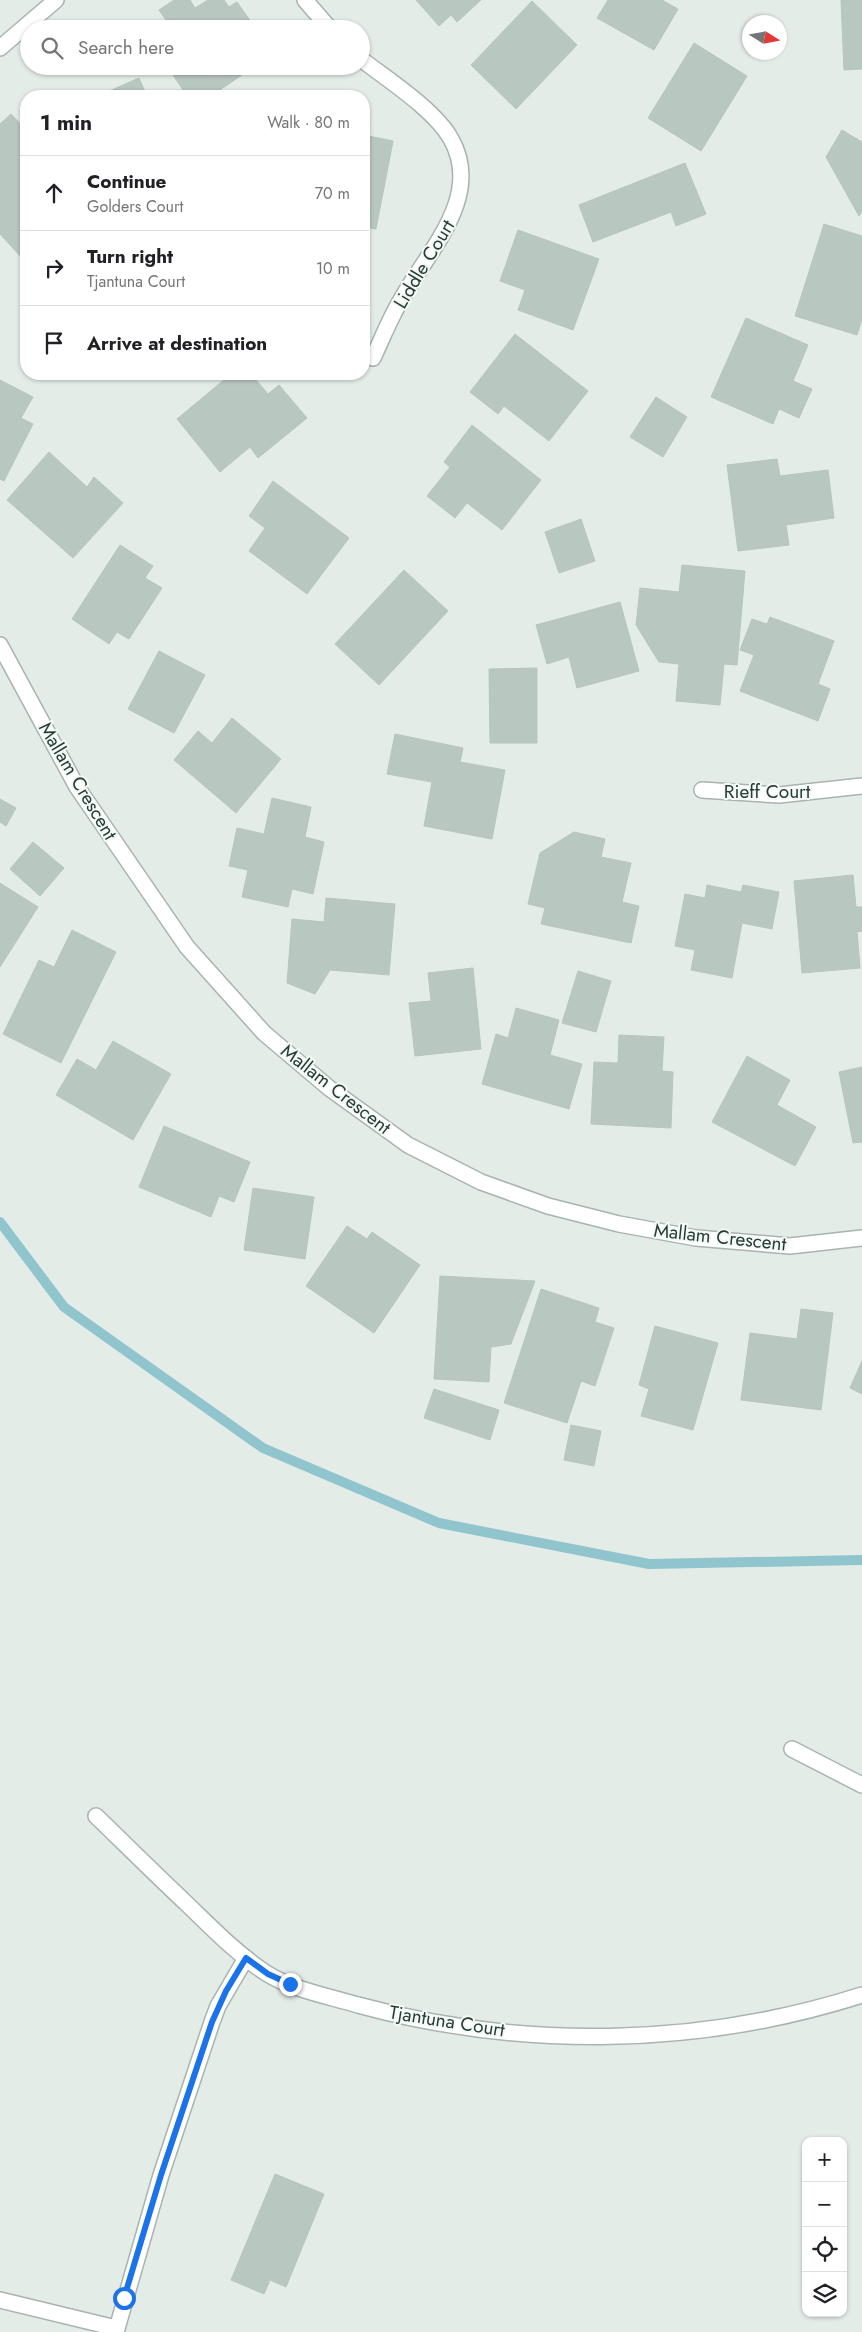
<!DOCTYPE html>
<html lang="en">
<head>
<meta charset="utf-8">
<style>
	:root { --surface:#fff; --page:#f2f2f2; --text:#202124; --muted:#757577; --line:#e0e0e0 }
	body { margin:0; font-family:Jost,sans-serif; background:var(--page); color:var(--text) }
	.controls { position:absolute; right:15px; bottom:15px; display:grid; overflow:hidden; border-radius:10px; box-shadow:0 1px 4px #0004 }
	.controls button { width:45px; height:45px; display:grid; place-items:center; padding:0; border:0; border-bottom:1px solid var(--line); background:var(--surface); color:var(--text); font:25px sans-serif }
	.compass { position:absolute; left:742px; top:15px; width:45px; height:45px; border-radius:50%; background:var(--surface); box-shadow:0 1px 4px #0004; rotate:101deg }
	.stop { position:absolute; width:15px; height:15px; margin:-11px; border:4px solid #1a73e8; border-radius:50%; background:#fff }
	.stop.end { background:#1a73e8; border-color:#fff; box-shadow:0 1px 5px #0008 }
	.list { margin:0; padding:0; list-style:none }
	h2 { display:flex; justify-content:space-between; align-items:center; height:65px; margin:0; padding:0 20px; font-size:21px }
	h2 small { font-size:16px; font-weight:400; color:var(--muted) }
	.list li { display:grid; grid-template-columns:32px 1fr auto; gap:15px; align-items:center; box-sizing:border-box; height:75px; padding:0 20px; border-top:1px solid var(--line) }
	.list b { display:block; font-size:19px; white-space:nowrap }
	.list p { margin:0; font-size:16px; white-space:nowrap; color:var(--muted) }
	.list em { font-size:16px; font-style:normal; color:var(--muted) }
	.icon { flex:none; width:28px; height:28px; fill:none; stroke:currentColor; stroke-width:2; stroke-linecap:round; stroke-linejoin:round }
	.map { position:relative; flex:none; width:862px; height:2332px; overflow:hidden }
	.search { position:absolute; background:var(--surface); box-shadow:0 1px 4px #0004; left:20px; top:20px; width:350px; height:55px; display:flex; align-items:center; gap:12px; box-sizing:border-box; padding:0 18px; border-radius:28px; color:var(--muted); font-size:19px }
	.panel { position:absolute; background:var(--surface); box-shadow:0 1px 4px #0004; left:20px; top:90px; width:350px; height:290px; border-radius:20px }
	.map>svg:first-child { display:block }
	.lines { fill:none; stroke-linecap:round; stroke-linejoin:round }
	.stream { stroke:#90c5cd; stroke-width:10 }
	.building { fill:#b9c7c1; stroke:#b7c5bf }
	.minor-casing { stroke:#a7b4af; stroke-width:18 }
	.minor { stroke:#fff; stroke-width:15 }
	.route { stroke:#1a73e8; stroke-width:6 }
	.labels { text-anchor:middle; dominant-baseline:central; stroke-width:4; stroke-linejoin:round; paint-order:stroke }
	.street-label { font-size:19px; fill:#253c35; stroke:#f4f9f6 }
</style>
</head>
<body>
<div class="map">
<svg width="862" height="2332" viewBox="0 0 862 2332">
	<rect width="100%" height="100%" fill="#e4ece8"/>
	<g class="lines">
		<path class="stream" d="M0,1222L64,1307L263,1448L439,1523L649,1564L862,1560"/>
	</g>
	<g class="building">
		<path d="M174,0H190L195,8L208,0H224L229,7L237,2L256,29H172L159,10Z"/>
		<path d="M416,0H481L457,22L451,15L439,26Z"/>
		<path d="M608,0H662L678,9L654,50L597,18Z"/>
		<path d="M841,0H862V69L844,70Z"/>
		<path d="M532,1L577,45L516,109L471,65Z"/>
		<path d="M694,43L747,76L701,151L648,118Z"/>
		<path d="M167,66H255L211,96H187Z"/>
		<path d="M139,78L147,96H98Z"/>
		<path d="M11,114L26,130V254L22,258L0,234V124Z"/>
		<path d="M842,130L862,142V211L859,216L826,157Z"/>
		<path d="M364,135L393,141L376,229L364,227Z"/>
		<path d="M685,163L706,214L676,226L671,212L593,242L579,205Z"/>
		<path d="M824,224L862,236V319L857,335L795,316Z"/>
		<path d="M518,230L599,259L573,330L518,310L525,290L500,281Z"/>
		<path d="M746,318L808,345L793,381L812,389L799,418L779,409L773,424L711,397Z"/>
		<path d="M515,334L588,391L549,441L504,406L498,414L470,392Z"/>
		<path d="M231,374H251L268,394L279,385L307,418L258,458L250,447L220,472L177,419Z"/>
		<path d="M0,380L33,397L21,418L33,424L4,481L0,479Z"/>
		<path d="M656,397L687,417L663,457L630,437Z"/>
		<path d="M472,425L541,480L502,530L467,503L455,518L427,496L450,467L444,462Z"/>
		<path d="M49,452L87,487L94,477L123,503L73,558L7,500Z"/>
		<path d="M777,459L780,476L828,470L834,518L786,525L789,545L738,551L727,465Z"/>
		<path d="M273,481L349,538L307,594L249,551L265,528L249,516Z"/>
		<path d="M581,519L595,561L559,573L545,532Z"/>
		<path d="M120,545L153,566L145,578L162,588L129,639L117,632L109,644L72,619Z"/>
		<path d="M682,565L745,571L737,665L724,664L720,705L676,701L679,664L659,662L636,625L640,588L679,592Z"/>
		<path d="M404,570L448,611L379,685L335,644Z"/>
		<path d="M620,602L639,671L577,688L569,657L547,664L536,625Z"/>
		<path d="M770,617L834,641L818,684L830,689L818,721L740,691L754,655L740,650L752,619L767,624Z"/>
		<path d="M159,651L205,675L174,733L128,709Z"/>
		<path d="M537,668V743H490L489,669Z"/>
		<path d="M232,718L281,759L236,813L174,760L198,731L212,743Z"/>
		<path d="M395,734L463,748L460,762L505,770L492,839L424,826L432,782L387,774Z"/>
		<path d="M272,798L311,807L305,837L324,842L313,894L292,889L288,907L242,897L248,870L229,866L237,828L264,834Z"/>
		<path d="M0,799L16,808L6,826L0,822Z"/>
		<path d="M574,832L605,839L601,857L631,863L622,902L639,906L631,943L541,924L545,908L528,904L540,853Z"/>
		<path d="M33,842L64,868L40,896L10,869Z"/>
		<path d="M853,875L856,907H862V931L857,932L860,968L802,973L794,881Z"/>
		<path d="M0,883L38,907L0,967Z"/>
		<path d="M707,885L741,892L743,885L779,892L772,929L742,923L732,978L691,970L695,950L675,946L685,894L705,898Z"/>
		<path d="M326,898L395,904L389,975L330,970L315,994L287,983L292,919L324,922Z"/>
		<path d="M72,930L116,952L61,1063L3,1034L39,960L54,967Z"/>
		<path d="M473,968L481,1049L415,1056L409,1003L431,1001L428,973Z"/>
		<path d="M578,971L611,981L596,1032L562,1023Z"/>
		<path d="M516,1008L559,1020L550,1055L582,1064L569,1109L482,1084L496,1034L508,1038Z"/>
		<path d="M619,1035L664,1037L662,1071L673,1072L671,1128L591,1124L594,1062L618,1063Z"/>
		<path d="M113,1041L171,1074L133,1140L56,1095L77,1059L96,1070Z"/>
		<path d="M747,1056L790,1080L777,1105L816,1127L795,1166L712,1122Z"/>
		<path d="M862,1067V1142L853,1143L839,1072Z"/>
		<path d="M164,1126L250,1162L234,1202L219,1196L211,1217L139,1187Z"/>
		<path d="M253,1188L314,1197L305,1259L244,1250Z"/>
		<path d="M347,1226L367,1239L372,1232L420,1265L374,1333L306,1286Z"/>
		<path d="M440,1276L535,1281L511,1344L491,1347L489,1382L434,1379Z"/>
		<path d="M541,1289L599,1308L595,1322L614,1328L595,1386L581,1381L567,1423L504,1403Z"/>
		<path d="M801,1309L833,1313L821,1410L741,1400L750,1333L797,1339Z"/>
		<path d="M655,1326L718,1343L693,1430L641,1416L649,1389L639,1385Z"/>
		<path d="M862,1361V1394L850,1388Z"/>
		<path d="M434,1389L499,1410L490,1440L424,1418Z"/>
		<path d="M571,1425L601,1431L594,1466L564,1460Z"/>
		<path d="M275,2174L324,2194L286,2287L270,2280L264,2294L231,2280Z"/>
	</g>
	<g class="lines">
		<g class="minor-casing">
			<g id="minor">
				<path d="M305,0L330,29"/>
				<path d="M0,48L56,0"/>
				<path d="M361,59C388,80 435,110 451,139C484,197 427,252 401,300C390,318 382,339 373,358"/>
				<path d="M0,645L77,787L187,947L264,1033L329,1088L408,1145L481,1182L548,1206L619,1224L696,1238L790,1246L862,1238"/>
				<path d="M702,790L779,795L862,786"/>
				<path d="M792,1749L862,1785"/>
				<path d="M96,1816C126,1845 156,1875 187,1904C212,1928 237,1954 266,1973C293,1990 328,1996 358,2005C523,2050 699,2047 862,1995"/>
				<path d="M0,2300L116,2328"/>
				<path d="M116,2332L161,2175L212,2022L218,2006L246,1958"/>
			</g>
		</g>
		<use href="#minor" class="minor"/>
	</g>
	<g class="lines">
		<path class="route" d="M124,2298L161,2175L212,2022L226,1991L246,1958L268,1974L290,1984"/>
	</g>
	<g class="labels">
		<g class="street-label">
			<text transform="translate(424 264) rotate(-59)">Liddle Court</text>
			<text transform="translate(78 781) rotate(59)">Mallam Crescent</text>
			<text x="767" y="791">Rieff Court</text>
			<text transform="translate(336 1089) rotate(38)">Mallam Crescent</text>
			<text transform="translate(720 1237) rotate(6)">Mallam Crescent</text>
			<text transform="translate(447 2021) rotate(9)">Tjantuna Court</text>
		</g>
	</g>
</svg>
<div class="controls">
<button>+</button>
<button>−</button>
<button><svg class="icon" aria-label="locate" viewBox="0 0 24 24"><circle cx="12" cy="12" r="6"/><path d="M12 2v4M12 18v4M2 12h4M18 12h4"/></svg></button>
<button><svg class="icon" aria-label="layers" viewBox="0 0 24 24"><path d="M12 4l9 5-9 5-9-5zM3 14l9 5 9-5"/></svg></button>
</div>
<svg class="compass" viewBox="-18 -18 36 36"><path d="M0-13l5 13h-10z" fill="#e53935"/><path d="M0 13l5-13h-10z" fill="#757577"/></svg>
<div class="stop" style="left:124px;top:2298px"></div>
<div class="stop end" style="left:290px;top:1984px"></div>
<div class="search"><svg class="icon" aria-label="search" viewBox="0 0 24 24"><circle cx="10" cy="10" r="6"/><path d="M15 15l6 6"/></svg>Search here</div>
<section class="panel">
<h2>1 min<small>Walk · 80 m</small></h2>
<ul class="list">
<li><svg class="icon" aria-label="ahead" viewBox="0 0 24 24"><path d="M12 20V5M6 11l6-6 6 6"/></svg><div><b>Continue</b><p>Golders Court</p></div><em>70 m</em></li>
<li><svg class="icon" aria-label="right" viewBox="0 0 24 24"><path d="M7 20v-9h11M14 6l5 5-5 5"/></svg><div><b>Turn right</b><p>Tjantuna Court</p></div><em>10 m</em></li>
<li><svg class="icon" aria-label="arrive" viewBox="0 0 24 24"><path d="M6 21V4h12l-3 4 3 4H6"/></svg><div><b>Arrive at destination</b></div></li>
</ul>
</section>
</div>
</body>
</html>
